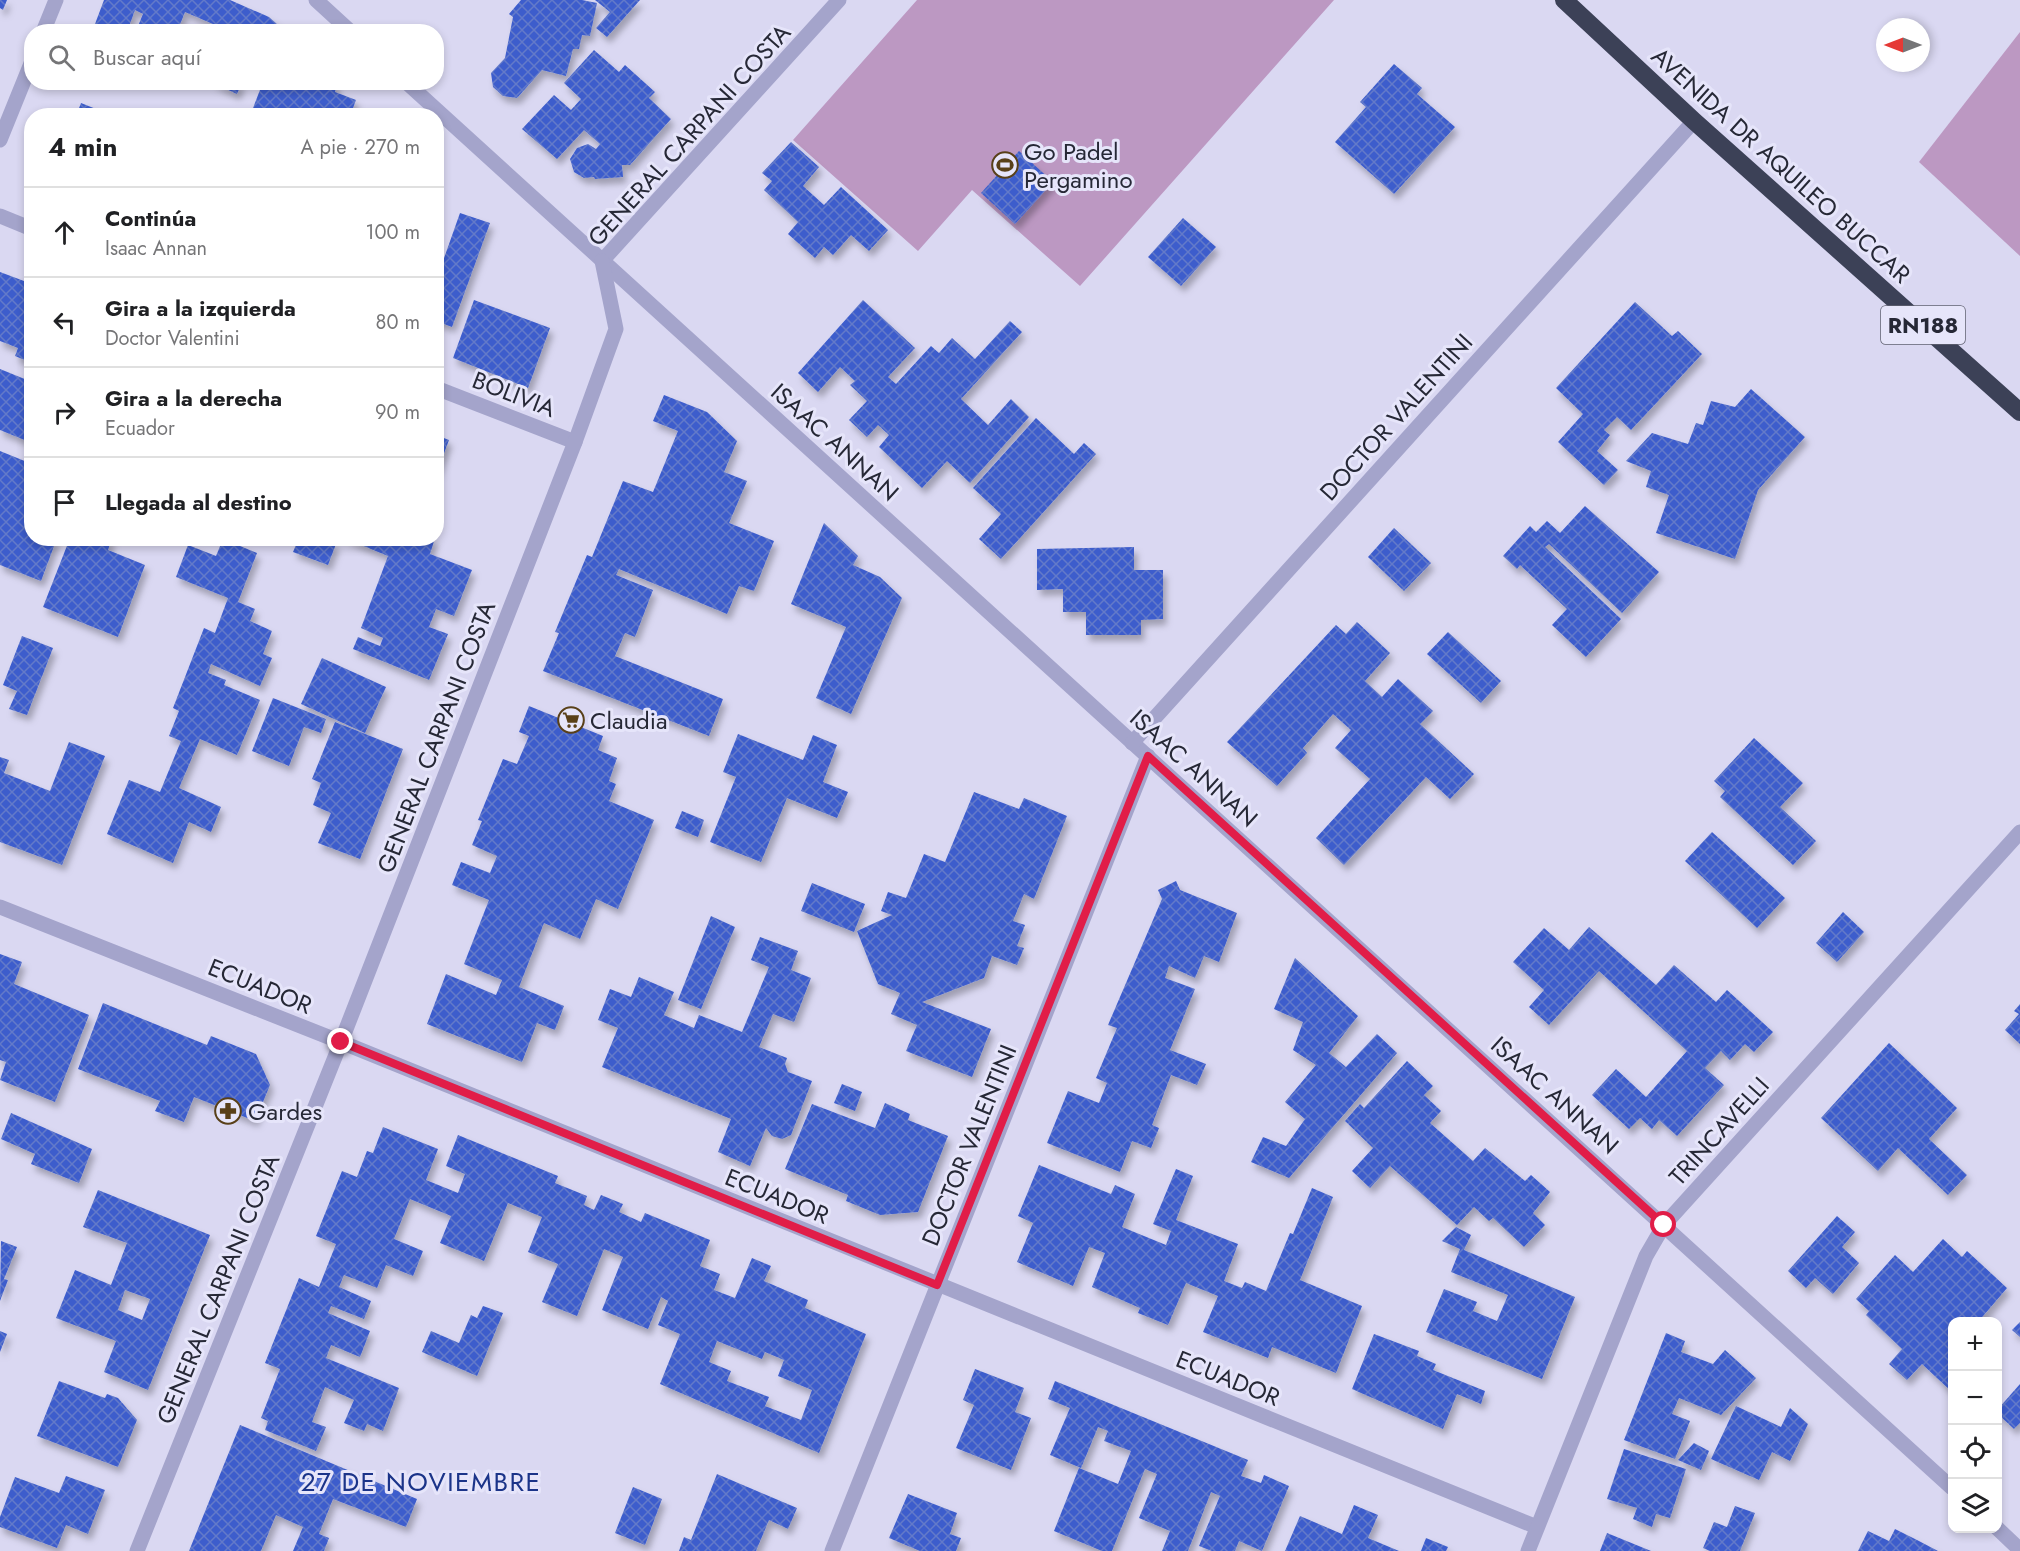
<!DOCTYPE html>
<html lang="es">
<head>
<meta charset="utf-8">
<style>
	:root { --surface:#fff; --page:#f2f2f2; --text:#202124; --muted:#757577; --line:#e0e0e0 }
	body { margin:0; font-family:Jost,sans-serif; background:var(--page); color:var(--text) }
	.controls { position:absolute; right:18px; bottom:18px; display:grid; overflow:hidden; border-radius:12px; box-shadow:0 3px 9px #0003 }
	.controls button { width:54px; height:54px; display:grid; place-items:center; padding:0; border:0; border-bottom:2px solid var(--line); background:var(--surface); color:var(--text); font:30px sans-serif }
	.compass { position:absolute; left:1876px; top:18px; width:54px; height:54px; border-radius:50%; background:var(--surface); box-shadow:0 3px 9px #0003; rotate:270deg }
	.stop { position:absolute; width:18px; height:18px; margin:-14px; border:4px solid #e11d48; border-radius:50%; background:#fff }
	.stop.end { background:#e11d48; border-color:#fff; box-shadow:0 2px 6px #0008 }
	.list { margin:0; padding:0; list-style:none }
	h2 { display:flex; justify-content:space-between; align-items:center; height:78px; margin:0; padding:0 24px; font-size:26px }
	h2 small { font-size:20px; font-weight:400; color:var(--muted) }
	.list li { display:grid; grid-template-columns:39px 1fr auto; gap:18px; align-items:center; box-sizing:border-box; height:90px; padding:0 24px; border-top:2px solid var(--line) }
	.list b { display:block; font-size:22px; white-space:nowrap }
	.list p { margin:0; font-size:20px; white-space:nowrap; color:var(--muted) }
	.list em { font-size:20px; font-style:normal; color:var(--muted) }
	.icon { flex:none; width:33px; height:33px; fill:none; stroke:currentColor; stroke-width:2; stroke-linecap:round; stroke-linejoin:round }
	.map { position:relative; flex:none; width:2020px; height:1551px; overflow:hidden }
	.search { position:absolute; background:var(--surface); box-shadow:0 3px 9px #0003; left:24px; top:24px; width:420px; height:66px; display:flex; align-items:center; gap:15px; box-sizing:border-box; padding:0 21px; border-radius:24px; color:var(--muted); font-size:22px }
	.panel { position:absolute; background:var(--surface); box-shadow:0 3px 9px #0003; left:24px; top:108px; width:420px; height:438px; border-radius:24px }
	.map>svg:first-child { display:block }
	.grass { fill:#bc98c2 }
	.building { fill:url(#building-cross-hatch); fill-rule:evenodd; filter:url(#shadow) }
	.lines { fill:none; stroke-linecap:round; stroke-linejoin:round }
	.street { stroke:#a4a4cb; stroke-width:15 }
	.highway { stroke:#3c4157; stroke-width:18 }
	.route { stroke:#e11d48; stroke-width:8 }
	.labels { text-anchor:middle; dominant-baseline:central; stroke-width:6; stroke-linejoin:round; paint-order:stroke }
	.shield { fill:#e6e5fa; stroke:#606171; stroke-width:1.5 }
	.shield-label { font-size:22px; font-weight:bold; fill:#262836 }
	.street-label { font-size:24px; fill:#262836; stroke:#e6e5fa }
	.poi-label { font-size:24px; fill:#262836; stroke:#e6e5fa; text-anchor:start }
	.neighbourhood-label { font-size:26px; letter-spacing:1.5px; fill:#1b3489; stroke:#e6e5fa }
</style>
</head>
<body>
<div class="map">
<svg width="2020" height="1551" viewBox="0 0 2020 1551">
	<defs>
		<pattern id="building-cross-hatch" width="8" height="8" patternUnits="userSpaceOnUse" patternTransform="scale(1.5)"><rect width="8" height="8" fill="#3c5dcc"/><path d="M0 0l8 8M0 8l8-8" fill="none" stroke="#637ac9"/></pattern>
		<filter id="shadow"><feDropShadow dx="3.5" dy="6" stdDeviation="3" flood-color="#0004"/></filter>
	</defs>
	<rect width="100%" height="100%" fill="#dad8f2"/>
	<g class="grass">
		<path d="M917,0H1334L1080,286L972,190L918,251L793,140Z"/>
		<path d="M2020,32V256L1919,162Z"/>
	</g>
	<g class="building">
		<path d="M0,0H7L3,10L0,8Z"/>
		<path d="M104,0H230L269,17L286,32H210L213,24L185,12L177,32H151L138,26L143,14L135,10L127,32H92Z"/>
		<path d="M521,0H582L597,3L590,36L582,35L579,49H573L566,76L542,70L517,98L503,96L493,87L491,73L505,58L513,17L509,14Z"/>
		<path d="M595,0H640L607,37L596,28L610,12Z"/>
		<path d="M594,50L619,72L625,65L655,92L649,98L671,119L630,165H622L623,177L595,179L594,177L584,178L574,172L570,159L577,148L588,144L596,149L600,144L584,130L557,159L522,129L554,95L571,110L581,99L564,83Z"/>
		<path d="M1394,64L1422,88L1417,94L1455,127L1394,194L1335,142L1366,107L1360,102Z"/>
		<path d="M211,82H242L237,94Z"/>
		<path d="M263,82H337L335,92L356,100L350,116H250Z"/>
		<path d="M81,103L111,115V116H76Z"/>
		<path d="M791,142L819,167L803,186L824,205L841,187L888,230L869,251L851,235L833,255L824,247L815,258L788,234L798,222L764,190L772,181L762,173Z"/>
		<path d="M1019,151L1053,182L1015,224L981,193Z"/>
		<path d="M460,213L490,223L452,327L436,321V259L443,261Z"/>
		<path d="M1183,218L1216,247L1181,286L1148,257Z"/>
		<path d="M0,272L32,284V363L15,356L18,348L0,341Z"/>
		<path d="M474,300L550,328L528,388L453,358Z"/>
		<path d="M863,300L915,348L888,377L896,384L931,346L939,353L952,338L975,359L1010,321L1022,332L961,399L988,425L1011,399L1029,417L970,483L947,461L922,488L879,447L889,435L878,425L867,437L849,420L867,401L850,385L855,381L840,367L818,392L798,373Z"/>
		<path d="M1635,302L1672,336L1678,331L1702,354L1631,430L1617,417L1604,430L1610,435L1597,451L1618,470L1604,485L1558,442L1583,414L1556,388Z"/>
		<path d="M0,369L32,382V430L27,441L0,430Z"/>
		<path d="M1751,389L1805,437L1758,490L1735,559L1656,533L1669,495L1646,487L1651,471L1626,461L1652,433L1688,444L1696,423L1703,425L1711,401L1735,407Z"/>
		<path d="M664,395L707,412L737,441L724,472L747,481L729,523L774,541L754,591L739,586L727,614L619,569L616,575L653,590L635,637L625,633L615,656L723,699L709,736L543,671L559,633L555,632L587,555L592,557L623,481L653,492L678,431L653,421Z"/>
		<path d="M1036,418L1074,454L1084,443L1096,454L1001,559L979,539L1001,514L973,488Z"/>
		<path d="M436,435L449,440L437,472H436Z"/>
		<path d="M0,451L32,464V538H57L41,581L0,565Z"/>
		<path d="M1585,506L1659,572L1622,613L1549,544L1545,547L1621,619L1586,657L1552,625L1567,609L1520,565L1517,569L1503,556L1530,526L1536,532L1547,521L1560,533Z"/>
		<path d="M824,523L858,556L853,565L880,577L902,598L851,714L816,698L846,627L791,604Z"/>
		<path d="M1394,528L1431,563L1404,591L1368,557Z"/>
		<path d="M70,538H112L108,550L145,565L118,637L43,607Z"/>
		<path d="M299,538H321L336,544L328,565L293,552Z"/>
		<path d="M344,538H435L430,554L472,570L454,616L436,609L429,627L448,634L429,680L353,649L358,637L380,646L383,638L361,628L388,556Z"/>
		<path d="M223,539L257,553L238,602L255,609L250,621L272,631L263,654L272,658L260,686L211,664L208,673L226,680L224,685L260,700L237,755L200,739L179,788L221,807L211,832L189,822L173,863L107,834L129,780L160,792L181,741L169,736L179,711L173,708L204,628L215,633L228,598L176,577L188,545L216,556Z"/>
		<path d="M1134,547V570H1163V619L1141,620V635H1086V612H1063V589L1037,590V549Z"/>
		<path d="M1357,622L1390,653L1365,681L1382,697L1398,679L1433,711L1420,724L1474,774L1450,799L1426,777L1344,865L1316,838L1370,779L1335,748L1351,730L1333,714L1303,748L1307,753L1277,786L1227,742L1336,625L1346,634Z"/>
		<path d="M1448,632L1501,681L1481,703L1427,654Z"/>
		<path d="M22,636L53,648L27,715L9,709L17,691L3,685Z"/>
		<path d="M322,658L386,687L365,733L301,704Z"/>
		<path d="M273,698L326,719L321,733L304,727L289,766L252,751Z"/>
		<path d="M529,706L603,736L598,750L617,758L609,781L616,784L609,801L654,820L618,909L596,899L580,939L544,923L519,987L564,1006L555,1030L537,1023L522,1062L427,1024L446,974L496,995L502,980L464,964L489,900L452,885L461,862L490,873L497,856L472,845L482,821L478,820L503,759L517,764L529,736L519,732Z"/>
		<path d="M335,722L403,749L360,859L318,843L331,813L313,805L321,783L312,779Z"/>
		<path d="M738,734L803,760L813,735L837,745L823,782L848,792L837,818L787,798L761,862L710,842L736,777L723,772Z"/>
		<path d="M1754,738L1803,783L1780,807L1816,841L1793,865L1720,797L1725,791L1714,781Z"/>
		<path d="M69,742L105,756L62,865L0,842V757L9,760L4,773L50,791Z"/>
		<path d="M974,792L1019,809L1024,798L1067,816L1034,899L1024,894L1013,921L1025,925L1017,946L1024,948L1017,965L992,956L984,978L922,1002L991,1029L972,1077L906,1051L917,1025L891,1014L900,993L878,984L857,931L892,915L881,911L888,892L906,898L924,854L945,862Z"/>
		<path d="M682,811L704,820L698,837L675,828Z"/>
		<path d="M1712,832L1785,898L1757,928L1685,861Z"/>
		<path d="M1176,881L1180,890L1237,913L1219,962L1204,956L1195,978L1169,966L1165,978L1195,989L1170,1050L1206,1064L1197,1085L1171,1075L1152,1125L1159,1128L1151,1148L1132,1141L1120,1172L1047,1143L1068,1091L1099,1103L1107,1083L1096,1078L1117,1028L1108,1025L1162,899L1158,890Z"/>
		<path d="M812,883L865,904L854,932L801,911Z"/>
		<path d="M1843,912L1864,932L1837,962L1816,943Z"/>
		<path d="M711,916L735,927L701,1009L678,1000Z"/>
		<path d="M1589,927L1656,985L1674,965L1716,1002L1727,990L1773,1032L1754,1052L1745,1044L1730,1060L1721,1051L1705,1068L1724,1085L1677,1136L1659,1120L1652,1129L1640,1118L1629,1129L1592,1095L1616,1069L1646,1097L1687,1051L1599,971L1549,1025L1529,1007L1544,990L1513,962L1544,928L1569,950Z"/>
		<path d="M760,937L798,951L791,970L811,978L794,1022L773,1014L759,1047L787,1058L785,1064L788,1072L812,1081L791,1135L782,1139L772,1136L766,1128L750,1166L718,1152L731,1119L602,1067L618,1028L598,1020L610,989L631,997L639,977L674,992L664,1015L694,1028L699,1015L742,1032L769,967L751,960Z"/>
		<path d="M0,954L22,962L14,984L89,1015L55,1102L0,1080L6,1062L0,1060Z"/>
		<path d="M1295,958L1358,1016L1329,1053L1346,1067L1377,1034L1397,1053L1289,1178L1251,1162L1263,1137L1286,1146L1305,1119L1285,1102L1316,1065L1293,1050L1303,1022L1274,1009Z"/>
		<path d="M103,1003L207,1045L211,1036L256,1054L270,1085L255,1121L194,1097L184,1122L155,1111L160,1101L78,1069Z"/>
		<path d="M2020,1004V1044L2005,1030L2019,1014L2014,1011Z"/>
		<path d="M1889,1043L1957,1108L1929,1139L1967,1175L1948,1195L1898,1148L1878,1171L1821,1118Z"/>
		<path d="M1407,1061L1433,1086L1424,1095L1441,1111L1430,1123L1473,1161L1485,1148L1525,1181L1531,1175L1550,1192L1533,1213L1545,1225L1524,1247L1493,1218L1489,1221L1474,1207L1457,1225L1390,1166L1370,1188L1352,1171L1373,1148L1345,1121L1360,1104L1364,1108Z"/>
		<path d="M842,1084L862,1092L855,1111L834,1103Z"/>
		<path d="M885,1103L910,1114L908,1120L948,1136L918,1212L880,1215L846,1201L848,1195L785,1169L812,1104L875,1128Z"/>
		<path d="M11,1113L92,1149L79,1183L31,1164L35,1154L1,1139Z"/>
		<path d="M383,1127L438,1149L426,1180L458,1193L465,1174L446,1166L458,1135L558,1176L555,1183L587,1196L584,1205L594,1210L601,1195L623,1204L619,1212L641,1222L645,1213L710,1240L700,1266L720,1274L714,1290L735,1298L752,1258L771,1266L764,1281L808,1300L805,1308L866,1334L819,1453L660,1384L680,1334L658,1325L668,1301L661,1297L648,1329L602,1310L623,1257L604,1249L577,1316L542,1302L558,1264L528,1252L542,1217L508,1203L484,1261L440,1243L451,1216L410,1199L394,1239L423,1251L413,1276L386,1265L377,1288L344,1275L339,1287L371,1301L364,1319L331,1306L328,1313L370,1331L360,1357L331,1345L326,1358L399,1388L383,1431L367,1424L364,1431L344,1423L354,1400L325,1387L312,1422L326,1427L316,1451L265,1430L268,1421L261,1418L280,1369L265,1363L299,1278L319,1287L336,1244L316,1236L342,1171L357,1177L367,1151L373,1153ZM717,1341L762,1359L765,1352L784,1360L778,1376L812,1390L801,1420L765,1406L769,1397L727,1381L731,1371L709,1362Z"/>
		<path d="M1039,1165L1111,1194L1115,1185L1135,1194L1122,1227L1166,1245L1171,1231L1153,1224L1176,1169L1193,1176L1176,1220L1238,1244L1224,1281L1242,1288L1245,1282L1266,1291L1290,1233L1293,1234L1312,1188L1333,1197L1300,1280L1362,1306L1336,1373L1272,1347L1268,1358L1203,1332L1218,1296L1186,1283L1168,1325L1138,1313L1140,1308L1092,1287L1105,1253L1089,1247L1073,1286L1017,1262L1033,1223L1018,1216Z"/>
		<path d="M98,1190L210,1235L148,1390L104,1372L116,1341L56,1318L75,1270L111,1285L127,1243L83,1227ZM125,1290L150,1299L142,1320L118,1310Z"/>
		<path d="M1837,1216L1855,1232L1842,1247L1859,1263L1833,1294L1815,1278L1806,1288L1788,1271Z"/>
		<path d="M1456,1227L1471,1235L1464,1250L1575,1297L1542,1379L1426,1332L1444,1289L1477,1302L1473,1311L1497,1321L1508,1295L1451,1272L1460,1249L1442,1241Z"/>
		<path d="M1943,1239L1962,1257L1967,1251L2007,1288L1978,1322H1952V1392L1922,1364L1907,1380L1889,1364L1902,1349L1866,1315L1869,1311L1856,1299L1895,1255L1913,1272Z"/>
		<path d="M1,1241L17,1247L4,1279L8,1280L0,1301Z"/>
		<path d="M483,1306L503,1313L477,1376L422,1352L431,1331L459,1343L471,1315L477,1318Z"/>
		<path d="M2020,1322V1337L2012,1330Z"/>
		<path d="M0,1331L7,1334L0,1352Z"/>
		<path d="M1666,1333L1685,1341L1681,1352L1713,1364L1725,1350L1756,1378L1721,1415L1679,1398L1672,1414L1690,1421L1675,1459L1624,1440Z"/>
		<path d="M1374,1334L1419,1351L1417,1356L1436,1364L1433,1370L1485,1391L1481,1404L1457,1394L1443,1429L1352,1389Z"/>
		<path d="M975,1369L1024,1388L1015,1412L1031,1418L1011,1470L956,1448L974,1405L963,1400Z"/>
		<path d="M59,1381L105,1398L107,1394L118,1398L137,1420L118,1467L37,1436Z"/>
		<path d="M1055,1381L1248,1460L1241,1476L1261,1483L1264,1475L1289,1486L1262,1551L1239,1541L1235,1551H1212L1199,1546L1220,1496L1211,1492L1188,1551H1162L1170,1531L1139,1518L1157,1474L1145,1469L1112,1551H1102L1054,1531L1079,1468L1118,1484L1131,1451L1104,1441L1108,1431L1098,1427L1081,1468L1050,1455L1070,1408L1048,1399Z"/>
		<path d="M2020,1384V1423L2014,1429L1998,1414V1409Z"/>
		<path d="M1736,1406L1781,1427L1790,1408L1808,1424L1790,1461L1772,1452L1759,1480L1711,1459Z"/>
		<path d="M240,1425L417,1499L406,1527L333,1499L319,1534L329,1538L324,1551H293L303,1527L276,1515L261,1551H189Z"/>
		<path d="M1694,1443L1709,1451L1701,1470L1678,1460Z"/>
		<path d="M1624,1449L1686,1469L1670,1518L1656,1514L1652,1527L1633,1519L1637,1508L1607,1499Z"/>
		<path d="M717,1474L797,1508L788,1529L769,1520L756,1551H679L684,1537L691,1540Z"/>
		<path d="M66,1476L105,1490L88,1534L66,1525L57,1548L0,1527V1517L15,1477L59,1493Z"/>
		<path d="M633,1487L662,1499L645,1545L615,1533Z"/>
		<path d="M908,1494L957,1513L950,1534L961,1538L956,1551H920L889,1538Z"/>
		<path d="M1354,1505L1378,1515L1368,1538L1399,1551H1285L1300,1516L1342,1534Z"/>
		<path d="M1735,1506L1755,1513L1740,1551H1710L1703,1548L1714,1522L1727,1527Z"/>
		<path d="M1895,1529L1917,1540L1938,1551H1858L1868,1531L1889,1541Z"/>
		<path d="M1607,1533L1651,1551H1600Z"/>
		<path d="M1426,1538L1448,1547L1446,1551H1421Z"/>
	</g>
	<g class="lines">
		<g class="street">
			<path d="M316,0L351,32"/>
			<path d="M43,32L56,0"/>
			<path d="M406,82L1952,1488"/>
			<path d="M0,140L32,61"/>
			<path d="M0,216L32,229"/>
			<path d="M602,261L839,0"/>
			<path d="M436,388L575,442"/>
			<path d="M1132,743L1694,121"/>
			<path d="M0,907L341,1042L1537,1527"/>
			<path d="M1997,1528L2020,1550"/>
			<path d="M137,1551L341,1042L575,442L616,329L602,261"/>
			<path d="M832,1551L1148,756"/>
			<path d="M1528,1551L1646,1256L1664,1225L2020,832"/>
		</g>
		<path class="highway" d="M1564,0L1694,121L2020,412"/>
	</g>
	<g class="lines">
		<path class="route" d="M341,1042L937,1285L1148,756L1664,1225"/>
	</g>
	<defs>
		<g id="stadium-ring" transform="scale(1.35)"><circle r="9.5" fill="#e6e5fa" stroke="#594019" stroke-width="1.5"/><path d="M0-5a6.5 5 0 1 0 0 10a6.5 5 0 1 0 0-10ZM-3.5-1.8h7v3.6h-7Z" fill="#594019"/></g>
		<g id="supermarket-ring" transform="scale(1.35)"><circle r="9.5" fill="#e6e5fa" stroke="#594019" stroke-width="1.5"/><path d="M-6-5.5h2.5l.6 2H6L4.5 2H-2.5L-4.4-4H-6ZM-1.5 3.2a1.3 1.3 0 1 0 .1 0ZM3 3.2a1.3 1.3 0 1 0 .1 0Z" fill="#594019"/></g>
		<g id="pharmacy-ring" transform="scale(1.35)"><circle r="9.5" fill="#e6e5fa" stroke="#594019" stroke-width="1.5"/><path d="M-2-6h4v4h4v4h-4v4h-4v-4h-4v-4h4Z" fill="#594019"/></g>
	</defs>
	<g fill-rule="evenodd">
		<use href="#stadium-ring" x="1005" y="165"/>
		<use href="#supermarket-ring" x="571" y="720"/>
		<use href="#pharmacy-ring" x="228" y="1111"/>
	</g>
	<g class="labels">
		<rect class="shield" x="1881" y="306" width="84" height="38" rx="4.5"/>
		<g class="shield-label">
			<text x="1923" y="325">RN188</text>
		</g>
		<g class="street-label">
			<text transform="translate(689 135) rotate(-48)">GENERAL CARPANI COSTA</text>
			<text transform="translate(1781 165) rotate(42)">AVENIDA DR AQUILEO BUCCAR</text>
			<text transform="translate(514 394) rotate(21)">BOLIVIA</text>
			<text transform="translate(1396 417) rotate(-48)">DOCTOR VALENTINI</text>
			<text transform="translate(835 442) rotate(42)">ISAAC ANNAN</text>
			<text transform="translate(436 737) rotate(-69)">GENERAL CARPANI COSTA</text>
			<text transform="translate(1194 768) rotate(42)">ISAAC ANNAN</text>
			<text transform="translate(260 986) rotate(22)">ECUADOR</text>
			<text transform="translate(1555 1095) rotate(42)">ISAAC ANNAN</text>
			<text transform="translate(1719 1131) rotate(-48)">TRINCAVELLI</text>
			<text transform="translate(969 1145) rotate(-68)">DOCTOR VALENTINI</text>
			<text transform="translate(777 1196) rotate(22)">ECUADOR</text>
			<text transform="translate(218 1289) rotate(-68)">GENERAL CARPANI COSTA</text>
			<text transform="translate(1228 1378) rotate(22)">ECUADOR</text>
		</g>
		<g class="poi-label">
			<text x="1024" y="151">Go Padel<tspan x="1024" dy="28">Pergamino</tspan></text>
			<text x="590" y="720">Claudia</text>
			<text x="248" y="1111">Gardes</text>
		</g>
		<g class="neighbourhood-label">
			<text x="421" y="1482">27 DE NOVIEMBRE</text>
		</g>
	</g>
</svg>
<div class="controls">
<button>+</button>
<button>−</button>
<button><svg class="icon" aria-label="locate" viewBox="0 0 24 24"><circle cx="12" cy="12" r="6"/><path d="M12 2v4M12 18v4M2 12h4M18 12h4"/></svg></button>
<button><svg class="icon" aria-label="layers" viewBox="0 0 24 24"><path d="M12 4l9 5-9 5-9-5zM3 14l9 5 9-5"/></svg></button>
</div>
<svg class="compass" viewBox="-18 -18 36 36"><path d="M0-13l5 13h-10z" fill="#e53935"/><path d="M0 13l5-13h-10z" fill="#757577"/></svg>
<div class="stop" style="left:1664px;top:1225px"></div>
<div class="stop end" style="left:341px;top:1042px"></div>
<div class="search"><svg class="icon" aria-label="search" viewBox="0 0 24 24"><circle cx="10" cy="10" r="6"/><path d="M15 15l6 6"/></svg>Buscar aquí</div>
<section class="panel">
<h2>4 min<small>A pie · 270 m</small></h2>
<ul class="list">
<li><svg class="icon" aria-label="ahead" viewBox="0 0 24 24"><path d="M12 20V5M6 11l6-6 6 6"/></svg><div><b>Continúa</b><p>Isaac Annan</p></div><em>100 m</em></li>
<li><svg class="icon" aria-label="left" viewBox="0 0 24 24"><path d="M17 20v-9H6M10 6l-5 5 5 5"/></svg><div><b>Gira a la izquierda</b><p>Doctor Valentini</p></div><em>80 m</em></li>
<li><svg class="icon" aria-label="right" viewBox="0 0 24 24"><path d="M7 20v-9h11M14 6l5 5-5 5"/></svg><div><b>Gira a la derecha</b><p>Ecuador</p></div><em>90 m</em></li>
<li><svg class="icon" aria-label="arrive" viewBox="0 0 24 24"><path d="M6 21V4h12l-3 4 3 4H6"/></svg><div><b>Llegada al destino</b></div></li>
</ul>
</section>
</div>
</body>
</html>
